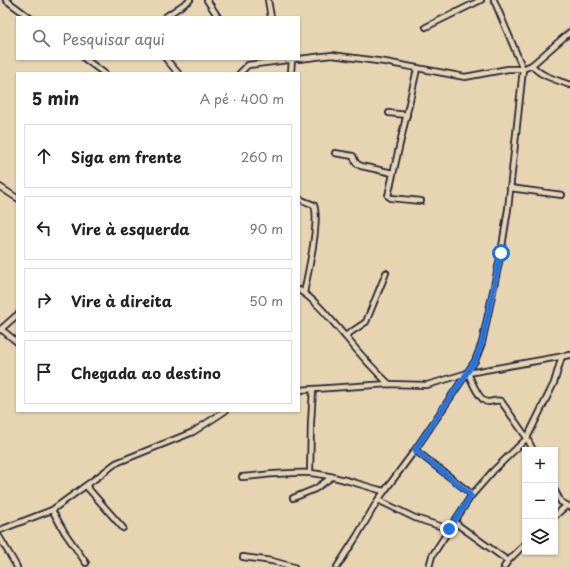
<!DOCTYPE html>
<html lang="pt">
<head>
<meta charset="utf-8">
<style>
	:root { --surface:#fff; --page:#f2f2f2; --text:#222; --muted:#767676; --line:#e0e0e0 }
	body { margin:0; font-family:"Playpen Sans",sans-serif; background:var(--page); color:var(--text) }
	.controls { position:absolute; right:12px; bottom:12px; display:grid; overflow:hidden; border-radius:0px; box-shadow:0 1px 3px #0004 }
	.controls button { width:36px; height:36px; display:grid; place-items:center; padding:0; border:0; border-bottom:1px solid var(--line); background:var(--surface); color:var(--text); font:20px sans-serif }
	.stop { position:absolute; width:12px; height:12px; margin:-9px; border:3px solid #1a73e8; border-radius:50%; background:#fff }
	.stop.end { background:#1a73e8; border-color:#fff; box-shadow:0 1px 4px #0008 }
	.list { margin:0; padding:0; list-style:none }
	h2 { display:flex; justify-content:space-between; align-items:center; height:52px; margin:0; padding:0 16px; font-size:17px }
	h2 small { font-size:13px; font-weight:400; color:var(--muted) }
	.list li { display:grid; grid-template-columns:26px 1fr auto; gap:12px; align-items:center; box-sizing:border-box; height:64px; margin:0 8px 8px; padding:0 8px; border:1px solid var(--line); border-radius:0px }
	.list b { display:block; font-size:15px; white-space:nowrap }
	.list em { font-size:13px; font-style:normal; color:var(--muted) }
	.icon { flex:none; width:22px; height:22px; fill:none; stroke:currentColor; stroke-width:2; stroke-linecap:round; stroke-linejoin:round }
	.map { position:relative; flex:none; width:570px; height:567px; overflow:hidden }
	.search { position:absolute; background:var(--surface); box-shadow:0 1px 3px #0004; left:16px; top:16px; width:284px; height:44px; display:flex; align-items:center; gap:10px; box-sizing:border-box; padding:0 14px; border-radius:0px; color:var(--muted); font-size:15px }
	.panel { position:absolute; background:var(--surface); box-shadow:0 1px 3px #0004; left:16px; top:72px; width:284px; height:340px; border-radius:0px }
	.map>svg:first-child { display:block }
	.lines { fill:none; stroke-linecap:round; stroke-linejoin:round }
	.minor-casing { stroke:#22223b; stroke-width:8 }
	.minor { stroke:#e7d5b2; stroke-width:4.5 }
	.route { stroke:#1a73e8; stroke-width:5 }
</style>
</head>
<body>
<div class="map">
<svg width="570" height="567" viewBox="0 0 570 567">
	<rect width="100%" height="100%" fill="#e7d5b2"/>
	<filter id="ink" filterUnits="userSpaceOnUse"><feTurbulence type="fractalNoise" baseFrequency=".025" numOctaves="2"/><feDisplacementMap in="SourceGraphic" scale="8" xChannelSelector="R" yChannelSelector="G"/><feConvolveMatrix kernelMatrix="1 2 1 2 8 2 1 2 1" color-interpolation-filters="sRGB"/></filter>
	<g filter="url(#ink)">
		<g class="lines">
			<g class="minor-casing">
				<g id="minor">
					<path d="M6,0L29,17"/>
					<path d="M207,0L218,17"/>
					<path d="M268,0L271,17"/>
					<path d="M165,17L190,0"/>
					<path d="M426,27L481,0"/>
					<path d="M85,59L104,73"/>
					<path d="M166,59L178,73"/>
					<path d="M299,59L332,55L385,62L465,77L508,69H523L494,0"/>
					<path d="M532,65C539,76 558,80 570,85"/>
					<path d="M417,69L388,196L391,198L421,201"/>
					<path d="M240,73L248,65L296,59"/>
					<path d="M291,73L292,59"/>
					<path d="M389,113L407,115"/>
					<path d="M335,153L353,156L356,163L361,166L393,173"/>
					<path d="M0,187L17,198"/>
					<path d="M510,188L562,195"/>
					<path d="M299,199L314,205C320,222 308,272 304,293"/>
					<path d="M299,290C317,301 331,320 345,336C359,353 373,369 389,384"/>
					<path d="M1,329L17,342"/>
					<path d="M0,330L17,315"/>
					<path d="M345,336L366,322L386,273"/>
					<path d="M468,373C471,380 480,402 488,402C493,402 496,399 501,401L527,438L533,450"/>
					<path d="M299,390L389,384L427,385L468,373L570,355"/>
					<path d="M415,450L469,492L471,496L432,556L429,567"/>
					<path d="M310,473L311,423L313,389"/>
					<path d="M242,477C265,475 287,472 310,473C335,475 360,485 384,491"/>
					<path d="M86,486L123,528"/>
					<path d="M555,491L561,502L570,507"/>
					<path d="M471,496L493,471L527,438L554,383L562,356"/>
					<path d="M293,498L315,489L332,477"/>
					<path d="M378,500L415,518L449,529"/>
					<path d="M52,510L65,533L86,563"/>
					<path d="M555,516L566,506"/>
					<path d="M454,522L508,561L504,567"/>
					<path d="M0,530L52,510L99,476L116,463L193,432L225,411"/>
					<path d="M0,538L17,567"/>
					<path d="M243,557L272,561L294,567"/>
					<path d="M508,561L525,544"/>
					<path d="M337,567L357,536L378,500L415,450L475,361L482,343L501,253L508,209L523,69L532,65L570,32"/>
				</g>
			</g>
			<use href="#minor" class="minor"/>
		</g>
	</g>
	<g class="lines" filter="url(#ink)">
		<path class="route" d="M449,529L471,496L468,492L415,450L475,361L482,343L501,253"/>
	</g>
</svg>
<div class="controls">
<button>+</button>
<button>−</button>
<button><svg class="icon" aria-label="layers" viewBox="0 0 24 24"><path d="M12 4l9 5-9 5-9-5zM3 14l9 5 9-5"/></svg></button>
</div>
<div class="stop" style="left:501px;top:253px"></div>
<div class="stop end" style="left:449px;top:529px"></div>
<div class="search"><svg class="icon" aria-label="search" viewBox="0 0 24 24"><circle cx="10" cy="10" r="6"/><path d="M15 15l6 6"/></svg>Pesquisar aqui</div>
<section class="panel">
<h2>5 min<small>A pé · 400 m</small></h2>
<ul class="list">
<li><svg class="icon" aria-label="ahead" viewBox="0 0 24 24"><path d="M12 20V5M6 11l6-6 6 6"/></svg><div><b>Siga em frente</b></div><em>260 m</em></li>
<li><svg class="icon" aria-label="left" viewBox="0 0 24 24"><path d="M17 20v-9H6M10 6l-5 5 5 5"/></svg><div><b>Vire à esquerda</b></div><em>90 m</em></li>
<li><svg class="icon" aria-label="right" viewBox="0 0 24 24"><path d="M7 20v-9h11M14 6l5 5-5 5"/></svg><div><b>Vire à direita</b></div><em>50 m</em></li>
<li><svg class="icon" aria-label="arrive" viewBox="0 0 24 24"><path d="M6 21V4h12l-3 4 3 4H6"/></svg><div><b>Chegada ao destino</b></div></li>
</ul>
</section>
</div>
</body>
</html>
